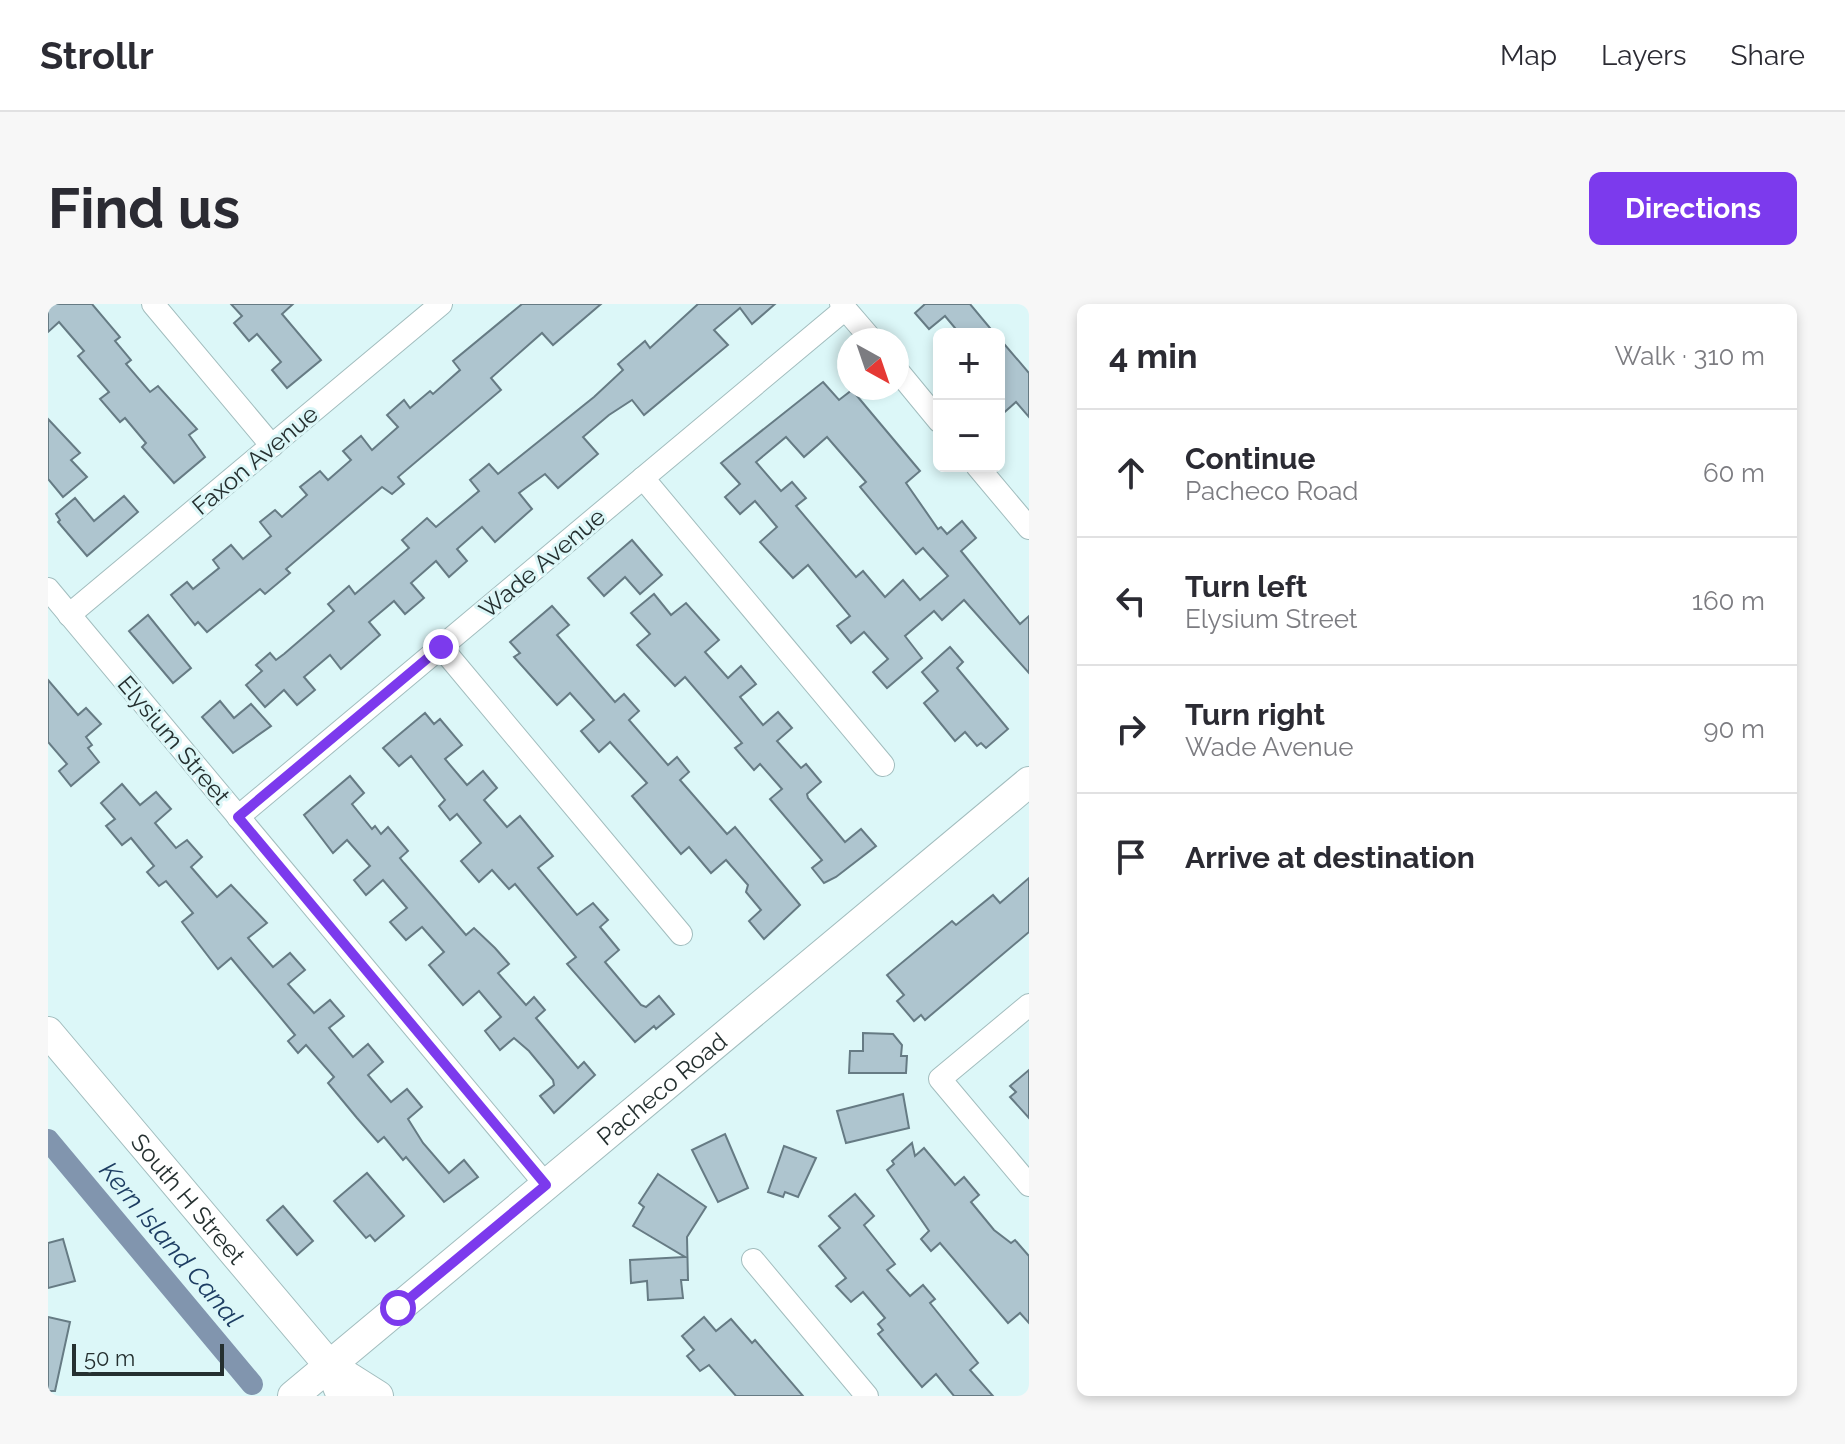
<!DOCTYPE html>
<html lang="en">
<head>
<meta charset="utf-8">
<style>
	:root { --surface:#fff; --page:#f7f7f7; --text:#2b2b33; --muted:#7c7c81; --line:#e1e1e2; --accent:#7c3aed }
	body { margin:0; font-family:Raleway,sans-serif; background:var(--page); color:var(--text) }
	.controls { position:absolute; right:24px; top:24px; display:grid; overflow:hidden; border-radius:12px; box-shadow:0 4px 12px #0003 }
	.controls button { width:72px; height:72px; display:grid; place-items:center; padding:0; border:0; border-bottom:2px solid var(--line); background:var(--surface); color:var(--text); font:40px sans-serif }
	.compass { position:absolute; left:789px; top:24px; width:72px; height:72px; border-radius:50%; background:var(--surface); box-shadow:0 4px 12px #0003; rotate:140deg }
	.scale { position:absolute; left:24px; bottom:20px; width:152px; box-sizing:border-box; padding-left:8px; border:4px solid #253030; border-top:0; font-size:22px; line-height:28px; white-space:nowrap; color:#253030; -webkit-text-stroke:6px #dcf7f8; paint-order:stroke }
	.stop { position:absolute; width:24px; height:24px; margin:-18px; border:6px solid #7c3aed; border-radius:50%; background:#fff }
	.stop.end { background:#7c3aed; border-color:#fff; box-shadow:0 2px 8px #0008 }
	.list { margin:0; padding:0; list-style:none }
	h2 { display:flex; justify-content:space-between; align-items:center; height:104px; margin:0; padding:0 32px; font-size:34px }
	h2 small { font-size:26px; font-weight:400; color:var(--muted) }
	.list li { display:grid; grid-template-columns:52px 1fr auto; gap:24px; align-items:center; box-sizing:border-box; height:128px; padding:0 32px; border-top:2px solid var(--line) }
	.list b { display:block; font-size:30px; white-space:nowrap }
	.list p { margin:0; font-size:26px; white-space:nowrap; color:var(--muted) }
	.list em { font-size:26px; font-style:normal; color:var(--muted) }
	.icon { flex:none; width:44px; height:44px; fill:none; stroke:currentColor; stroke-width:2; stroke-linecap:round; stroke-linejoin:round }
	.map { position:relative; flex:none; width:981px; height:1092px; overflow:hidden; border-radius:12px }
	header { display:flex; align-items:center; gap:48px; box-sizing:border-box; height:112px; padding:0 40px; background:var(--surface); border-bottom:2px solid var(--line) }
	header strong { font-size:38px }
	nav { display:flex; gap:44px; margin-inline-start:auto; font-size:28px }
	.intro { display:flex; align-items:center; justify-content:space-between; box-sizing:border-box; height:192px; padding:0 48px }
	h1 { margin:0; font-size:56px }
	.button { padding:20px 36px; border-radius:12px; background:var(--accent); color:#fff; font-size:28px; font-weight:700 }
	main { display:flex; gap:48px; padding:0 48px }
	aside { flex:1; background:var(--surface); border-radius:12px; box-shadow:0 4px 12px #0003 }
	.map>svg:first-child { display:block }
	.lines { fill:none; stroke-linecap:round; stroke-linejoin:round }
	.canal { stroke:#8195ae; stroke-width:22 }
	.building { fill:#aec5cf; stroke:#667b84; stroke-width:2; fill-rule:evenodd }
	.street-casing { stroke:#a2bdbe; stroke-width:24 }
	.secondary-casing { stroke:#a2bdbe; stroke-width:32 }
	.street { stroke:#fff; stroke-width:22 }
	.secondary { stroke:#fff; stroke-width:30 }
	.route { stroke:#7c3aed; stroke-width:10 }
	.labels { text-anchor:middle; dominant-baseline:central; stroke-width:6; stroke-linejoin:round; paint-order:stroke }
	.street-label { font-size:24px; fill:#253030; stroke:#dcf7f8 }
	.water-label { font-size:26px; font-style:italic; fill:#1d3d62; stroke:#dcf7f8 }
</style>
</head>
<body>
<header>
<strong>Strollr</strong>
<nav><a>Map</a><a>Layers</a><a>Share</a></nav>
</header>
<div class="intro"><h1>Find us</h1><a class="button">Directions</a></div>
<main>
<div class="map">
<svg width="981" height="1092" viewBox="0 0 981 1092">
	<rect width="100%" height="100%" fill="#dcf7f8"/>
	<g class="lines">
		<path class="canal" d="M0,836L204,1080"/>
	</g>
	<g class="building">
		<path d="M0,0H44L72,33L67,37L83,56L78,60L102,88L110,82L149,125L141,131L157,153L126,179L94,143L98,139L77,114L72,118L52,95L61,88L30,52L36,47L11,18L0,28Z"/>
		<path d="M183,0H245L234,10L273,56L239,84L224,66L233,58L209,30L201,37L186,19L194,12Z"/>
		<path d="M474,0H553L505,41L494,29L443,74L453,86L350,173L356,180L344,190L334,183L238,265L242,269L217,290L212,285L159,328L150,318L147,321L123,291L139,278L145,285L171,264L165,256L183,241L195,255L223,232L212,218L227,206L234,213L259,191L252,183L272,167L280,176L303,156L295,147L313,132L324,146L350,123L339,111L356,96L362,104L382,87L385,90L412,66L405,57Z"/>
		<path d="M650,0H727L704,20L692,4L666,26L680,41L596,111L584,96L561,111L535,133L550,150L510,184L497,170L471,189L484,205L447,238L434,223L409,245L419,257L401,273L388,257L363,279L376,294L357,310L346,297L321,318L332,331L293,365L282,351L256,373L267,386L249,401L236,386L217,403L198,381L214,367L208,361L222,349L228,356L236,350L286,307L280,300L301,282L307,290L361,244L354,236L379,214L388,223L431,187L422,176L441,160L450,170L546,93L575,66L570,60L597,37L602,44Z"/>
		<path d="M877,0H922L947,30H912L897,12L881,25L867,9Z"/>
		<path d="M951,34L981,69V113L968,98L951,113Z"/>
		<path d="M775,78L791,96L804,86L872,167L858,179L890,225L893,223L899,230L914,217L928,234L913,247L972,320L981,312V369L916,296L894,316L886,307L857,332L874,354L839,384L825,368L840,355L816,328L803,339L789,322L802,312L760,261L745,274L712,238L729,223L707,197L692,210L677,193L692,180L673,159ZM738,133L756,153L779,133L818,178L812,183L868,250L875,244L900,272L872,296L855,276L837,293L815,267L808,273L748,202L758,194L744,178L733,187L708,158Z"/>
		<path d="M0,115L32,149L23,156L39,173L15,193L0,175Z"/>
		<path d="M76,192L90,208L39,252L10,218L12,216L8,210L27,194L46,217Z"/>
		<path d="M584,236L614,271L592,290L577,273L556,292L540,274Z"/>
		<path d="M606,290L623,311L638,299L671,336L657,348L680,374L693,362L708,380L692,393L715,421L730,408L744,424L729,437L753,464L758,460L773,478L759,490L760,494L797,538L813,525L828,542L788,573L776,579L764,564L774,556L722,495L734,485L712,460L706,466L687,444L694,439L637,373L627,382L589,341L602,330L583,309Z"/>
		<path d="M504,302L521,321L509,331L567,398L576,390L591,407L581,416L620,461L629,453L641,468L632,476L679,530L687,523L752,601L716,635L701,617L713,606L698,588L700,581L678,556L663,569L641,543L633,550L584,492L599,479L562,438L551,448L533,427L546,416L522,389L509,401L466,353L472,349L462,338Z"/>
		<path d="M100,311L143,364L125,379L81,327Z"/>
		<path d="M902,343L915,358L909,364L960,425L938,444L933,439L929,442L917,428L907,437L876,399L890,387L874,368Z"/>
		<path d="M0,376L30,411L38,404L53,420L38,433L44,441L40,444L51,458L23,482L11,467L19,460L0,438Z"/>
		<path d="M172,397L186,414L203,400L223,422L185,449L154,413Z"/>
		<path d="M377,409L386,420L392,415L414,441L397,455L419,481L435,467L449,484L436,496L459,523L472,512L505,552L490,564L529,611L545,599L560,616L552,623L571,646L557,658L593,701L598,703L611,692L626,710L608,725L606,722L587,738L519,660L528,653L467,580L461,585L444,566L431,578L413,557L433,539L409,510L402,516L391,502L397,496L363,452L351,462L335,444Z"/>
		<path d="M302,472L316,489L304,500L324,525L327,522L333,530L340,523L360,547L352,554L356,559L418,631L426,624L447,644L461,660L450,669L478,701L486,693L497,706L488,714L530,764L536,758L547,771L506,809L492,792L506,781L505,776L481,747L466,734L452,746L437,727L453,713L431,687L415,701L381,661L396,648L374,623L358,636L342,618L359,604L335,576L318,591L306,576L322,562L299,536L285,549L256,511Z"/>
		<path d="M74,480L92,501L108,488L123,505L107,519L128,544L139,536L154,553L143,563L169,593L183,581L219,619L200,634L225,663L242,649L257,666L240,680L266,709L282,696L296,712L281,724L305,753L320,740L335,758L320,771L343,798L359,785L374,803L360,815L375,839L401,869L416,856L430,873L396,898L358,853L355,856L336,833L330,838L309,814L280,779L286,773L258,741L250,749L240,737L247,731L183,654L170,665L134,618L145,609L118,577L111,582L99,568L106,562L83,534L74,541L58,522L67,515L53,499Z"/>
		<path d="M981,574V628L877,716L873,711L866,717L849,697L856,691L839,671L904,617L908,621L945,591L952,599Z"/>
		<path d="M815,729L845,730L854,741L853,752H859L858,769H801L802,747H815Z"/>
		<path d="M981,766V814L962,793L968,788L962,782Z"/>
		<path d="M855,790L861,824L798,839L789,807Z"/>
		<path d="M677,830L700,884L670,898L644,846Z"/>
		<path d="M864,839L867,852L876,844L907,881L916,873L931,891L923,898L946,926L963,939L967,936L981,952V1019L972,1009L960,1019L892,939L883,947L873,935L881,927L839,866L846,860L844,857Z"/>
		<path d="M736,842L768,854L750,893L737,888L735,893L720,888Z"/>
		<path d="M319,869L356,912L327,937L322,931L318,934L286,897Z"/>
		<path d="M610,870L658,903L639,933L640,976H633L635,994L600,996L599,977L583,979L582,956L637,953L585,922L596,903L591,899Z"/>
		<path d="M807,890L826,912L816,921L847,960L839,966L862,992L875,981L887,995L882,999L930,1059L922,1066L945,1092H906L888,1070L874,1083L830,1030L835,1026L830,1020L837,1014L815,988L803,998L788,982L798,974L771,942L792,924L781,912Z"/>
		<path d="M235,902L265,937L249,951L219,916Z"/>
		<path d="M15,935L27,977L0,984V939Z"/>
		<path d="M0,1013L22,1018L7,1087H0Z"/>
		<path d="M656,1013L668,1027L683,1015L704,1039L707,1036L755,1092H688L661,1061L652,1067L639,1052L646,1046L634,1032Z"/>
	</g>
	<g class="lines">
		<g class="street-casing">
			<g id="street">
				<path d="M105,0L224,142"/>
				<path d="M793,0L824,36"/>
				<path d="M849,66L891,117"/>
				<path d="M929,162L981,224"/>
				<path d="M595,174L835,461"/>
				<path d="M0,285L498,881"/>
				<path d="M21,311L393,0"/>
				<path d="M393,343L633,630"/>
				<path d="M190,513L797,5"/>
				<path d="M981,701L892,775L981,881"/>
				<path d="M705,956L819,1092"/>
			</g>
		</g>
		<g class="secondary-casing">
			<g id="secondary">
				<path id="s1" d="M0,728L281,1061L294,1092"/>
				<path d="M281,1061L330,1092"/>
				<path id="s2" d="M245,1092L981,478"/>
			</g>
		</g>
		<use href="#street" class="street"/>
		<use href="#secondary" class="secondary"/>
	</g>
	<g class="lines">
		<path class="route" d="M350,1004L498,881L190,513L393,343"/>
	</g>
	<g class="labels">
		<g class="street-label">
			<text transform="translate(207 156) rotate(-40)">Faxon Avenue</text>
			<text transform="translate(494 259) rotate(-40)">Wade Avenue</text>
			<text transform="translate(126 436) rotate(50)">Elysium Street</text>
			<text stroke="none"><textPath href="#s2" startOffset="480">Pacheco Road</textPath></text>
			<text stroke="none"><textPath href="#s1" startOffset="218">South H Street</textPath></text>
		</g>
		<g class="water-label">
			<text transform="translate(123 940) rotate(50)">Kern Island Canal</text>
		</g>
	</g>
</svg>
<div class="controls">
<button>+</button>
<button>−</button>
</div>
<svg class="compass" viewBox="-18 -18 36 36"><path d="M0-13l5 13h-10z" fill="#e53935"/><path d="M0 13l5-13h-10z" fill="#7c7c81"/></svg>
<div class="scale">50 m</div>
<div class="stop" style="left:350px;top:1004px"></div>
<div class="stop end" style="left:393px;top:343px"></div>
</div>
<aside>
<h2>4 min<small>Walk · 310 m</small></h2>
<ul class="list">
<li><svg class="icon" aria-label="ahead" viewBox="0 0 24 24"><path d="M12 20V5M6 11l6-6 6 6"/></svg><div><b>Continue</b><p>Pacheco Road</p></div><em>60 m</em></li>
<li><svg class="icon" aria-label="left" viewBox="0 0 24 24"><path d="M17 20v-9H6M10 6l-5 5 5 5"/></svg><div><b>Turn left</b><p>Elysium Street</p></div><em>160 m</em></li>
<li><svg class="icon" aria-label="right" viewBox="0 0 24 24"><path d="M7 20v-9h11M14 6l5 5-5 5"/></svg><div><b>Turn right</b><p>Wade Avenue</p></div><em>90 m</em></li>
<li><svg class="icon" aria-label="arrive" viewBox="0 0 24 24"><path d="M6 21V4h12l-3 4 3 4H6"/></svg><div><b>Arrive at destination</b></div></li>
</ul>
</aside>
</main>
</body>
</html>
